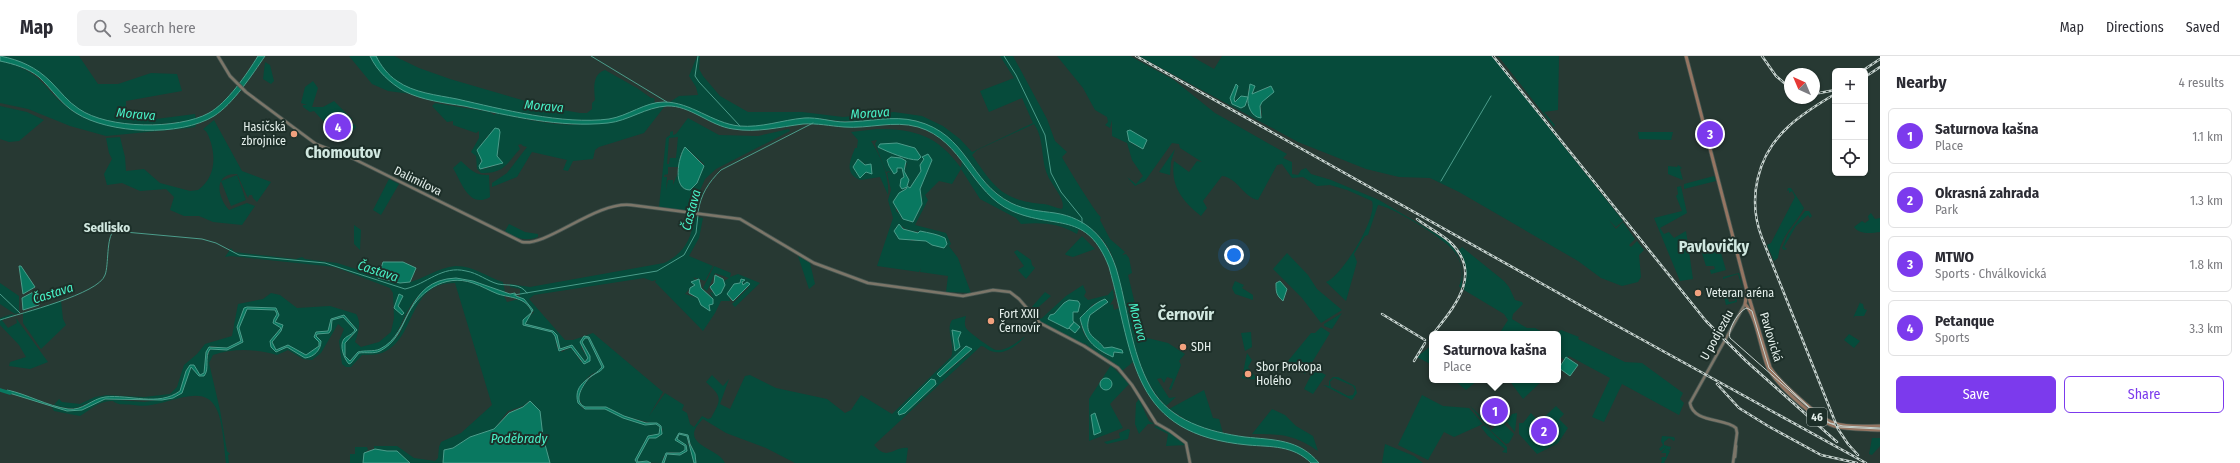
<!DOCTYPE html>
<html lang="en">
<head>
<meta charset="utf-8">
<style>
	:root { --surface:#fff; --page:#f2f2f3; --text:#2b2b33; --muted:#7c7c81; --line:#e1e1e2; --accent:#7c3aed }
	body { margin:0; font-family:"Fira Sans Condensed",sans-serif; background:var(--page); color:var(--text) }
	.controls { position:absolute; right:12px; top:12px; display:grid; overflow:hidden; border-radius:6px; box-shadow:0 1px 3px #0004 }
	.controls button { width:36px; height:36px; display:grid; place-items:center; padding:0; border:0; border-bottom:1px solid var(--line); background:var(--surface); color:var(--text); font:20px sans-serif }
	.compass { position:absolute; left:1784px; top:12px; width:36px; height:36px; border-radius:50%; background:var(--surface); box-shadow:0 1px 3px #0004; rotate:316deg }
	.you { position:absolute; left:1234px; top:199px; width:14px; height:14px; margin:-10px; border:3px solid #fff; border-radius:50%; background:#1a73e8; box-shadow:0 0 0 6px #1a73e833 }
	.badge { display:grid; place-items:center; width:26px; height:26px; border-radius:50%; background:var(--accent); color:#fff; font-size:13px; font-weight:700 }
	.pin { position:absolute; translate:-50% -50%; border:2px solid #fff; box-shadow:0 1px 4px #0006 }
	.popup { position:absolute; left:1429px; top:275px; width:132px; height:52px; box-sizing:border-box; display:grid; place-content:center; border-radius:6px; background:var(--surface); filter:drop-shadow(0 1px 3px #0005); font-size:13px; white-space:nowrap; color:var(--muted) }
	.popup b { font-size:15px; color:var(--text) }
	.popup::after { content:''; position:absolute; left:50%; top:100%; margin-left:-8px; border:8px solid transparent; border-top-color:var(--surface) }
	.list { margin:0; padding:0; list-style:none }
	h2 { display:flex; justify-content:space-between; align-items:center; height:52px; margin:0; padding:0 16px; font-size:17px }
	h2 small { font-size:13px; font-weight:400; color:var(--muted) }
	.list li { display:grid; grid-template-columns:26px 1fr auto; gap:12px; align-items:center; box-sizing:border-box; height:56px; margin:0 8px 8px; padding:0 8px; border:1px solid var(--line); border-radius:6px }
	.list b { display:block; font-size:15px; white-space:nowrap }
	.list p { margin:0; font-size:13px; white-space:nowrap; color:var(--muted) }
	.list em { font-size:13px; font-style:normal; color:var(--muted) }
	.actions { display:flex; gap:8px; padding:12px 16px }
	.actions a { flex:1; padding:9px 0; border:1px solid var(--accent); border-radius:6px; text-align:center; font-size:14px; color:var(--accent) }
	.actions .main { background:var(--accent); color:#fff }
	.icon { flex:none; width:22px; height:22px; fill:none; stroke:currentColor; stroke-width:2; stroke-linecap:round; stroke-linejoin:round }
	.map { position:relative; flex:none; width:1880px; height:407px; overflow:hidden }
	header { display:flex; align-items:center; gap:24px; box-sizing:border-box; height:56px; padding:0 20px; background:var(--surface); border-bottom:1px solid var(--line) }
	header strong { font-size:19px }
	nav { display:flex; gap:22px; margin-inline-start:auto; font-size:14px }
	.search { width:280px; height:36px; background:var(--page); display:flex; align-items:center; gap:10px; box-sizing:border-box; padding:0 14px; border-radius:6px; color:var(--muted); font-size:15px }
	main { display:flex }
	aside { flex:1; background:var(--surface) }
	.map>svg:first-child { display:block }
	.green { fill:#064b3b; fill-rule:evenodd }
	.water { fill:#097860; stroke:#4b9c8a }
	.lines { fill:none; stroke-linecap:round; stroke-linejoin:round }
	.stream { stroke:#4b9c8a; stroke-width:1 }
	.river { stroke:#097860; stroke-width:3.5 }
	.secondary-casing { stroke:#465651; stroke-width:4 }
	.primary-casing { stroke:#465651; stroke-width:4.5 }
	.secondary { stroke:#7c7669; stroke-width:2.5 }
	.primary { stroke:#957562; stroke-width:3 }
	.tram { stroke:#c5d1cd; stroke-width:1 }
	.rail-casing { stroke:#c5d1cd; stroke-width:2.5 }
	.rail { stroke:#1d2f29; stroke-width:1; stroke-dasharray:3; stroke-linecap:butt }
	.poi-dot { fill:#f2a17e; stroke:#1d2f29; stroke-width:1.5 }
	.labels { text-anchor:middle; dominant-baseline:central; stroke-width:4; stroke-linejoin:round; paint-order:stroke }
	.shield { fill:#1d2f29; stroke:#a9b6b2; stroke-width:1 }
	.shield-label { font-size:11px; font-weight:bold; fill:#e5f0ec }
	.poi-label { font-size:12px; fill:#e5f0ec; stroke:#1d2f29; text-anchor:start }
	.street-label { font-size:12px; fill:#e5f0ec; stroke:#1d2f29 }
	.water-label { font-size:13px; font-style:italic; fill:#48f3c8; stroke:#1d2f29 }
	.neighbourhood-label { font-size:13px; font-weight:bold; fill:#d1e8e0; stroke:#1d2f29 }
	.district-label { font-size:16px; font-weight:bold; fill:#d1e8e0; stroke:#1d2f29 }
</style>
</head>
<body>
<header>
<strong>Map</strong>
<div class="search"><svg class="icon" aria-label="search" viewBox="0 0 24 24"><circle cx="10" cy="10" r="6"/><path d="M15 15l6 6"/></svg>Search here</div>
<nav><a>Map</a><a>Directions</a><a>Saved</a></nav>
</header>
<main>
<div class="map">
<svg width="1880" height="407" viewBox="0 0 1880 407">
	<rect width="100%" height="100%" fill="#273933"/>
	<g class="green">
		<path d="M0,0H79L98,28H118L151,17L177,18L182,35L126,45V59L128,62L156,63L195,58L196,63C160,71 102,73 72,48C43,23 42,9 0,0Z"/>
		<path d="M349,0H370C379,18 394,30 411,38L388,35L372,28Z"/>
		<path d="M376,0H394L419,12L450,23L546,51L580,57H587L592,53V47L595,44C594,33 592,18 605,14L637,32L651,42H654L655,47C640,52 625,61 609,63C564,69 500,52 455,43C436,39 414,37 397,26C388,19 381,10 376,0Z"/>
		<path d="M697,0H700L699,13L703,20L720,40L748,56H802L843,61L894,56L922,60L943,70L960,83L972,96L1033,67L1022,42L989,56L980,35L1014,22L1000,0H1013L1047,63L1055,85L1067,96L1062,101C1066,109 1097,159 1101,161L1100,164L1110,183L1125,196L1122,199L1126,198L1129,202L1132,217L1128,219L1143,281L1168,287L1185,298L1179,305L1181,309L1171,334L1169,333L1173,323L1167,321L1164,327L1161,322L1157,323L1169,342L1176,341L1166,350C1136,319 1131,274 1122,234C1118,217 1114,198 1103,184C1074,150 1044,164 1010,146C973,127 968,85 926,68C899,57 872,66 844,65C830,65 815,60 801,62C780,67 761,72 739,70C714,68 695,50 670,46L679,40L698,39L696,31L689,20ZM1034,68C1045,84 1040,102 1048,120C1051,128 1067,145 1062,153C1056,152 1050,149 1044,148C1003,145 994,131 972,99L977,94Z"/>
		<path d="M1057,0H1130L1174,24L1215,57L1287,98L1283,102L1292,106V118L1298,119L1301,114L1306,112L1311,118L1331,124L1379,144L1448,185C1460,198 1465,215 1461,233L1459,230C1465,219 1461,202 1452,193C1443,182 1391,150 1378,149L1368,179L1365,180L1354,198L1357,206L1346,245L1326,226C1341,221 1378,162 1372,145L1347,134L1330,129L1317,130L1303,121L1292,122L1282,108L1277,109L1258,144C1243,141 1238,122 1222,120L1203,145L1207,152L1201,160C1183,146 1170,130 1174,105L1189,116L1197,105L1202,106L1180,92L1179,88L1172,87L1145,125L1135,130L1127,121L1136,128L1143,120L1132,104L1127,87L1112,80V64L1110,72L1105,69L1108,66L1107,61L1095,54L1083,32ZM1127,75L1147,84L1143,93C1132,88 1129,88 1127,75Z"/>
		<path d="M1139,0H1191L1214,13L1222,0H1492L1623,165L1616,171L1609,164L1607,166L1609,164L1616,173L1623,166L1635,183L1629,189L1631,191L1637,185L1644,194L1639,199L1641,221L1638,226L1622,230L1601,222L1578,205L1459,136L1430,122L1399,121L1366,113L1298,86ZM1269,30H1271L1270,40C1257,47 1262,48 1262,61L1251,52L1248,33L1255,32L1252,38Z"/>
		<path d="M1496,0H1559L1558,54L1544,56L1555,69L1554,71L1499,1Z"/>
		<path d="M0,5C44,15 41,32 72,55C102,76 163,80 197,67L195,71L189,72L106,80L70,70L28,53L0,47Z"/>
		<path d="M265,6L270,9L274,25L271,28L263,23Z"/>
		<path d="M313,25L318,32L312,51H323L334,45L352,63L351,65L325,67L314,55L310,56L303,51V49H307L301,47L305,31Z"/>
		<path d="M435,47L490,56L494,59L497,57C525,63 557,71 586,68C613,65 639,56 665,50L644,77L599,91L595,94L593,103L573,105L568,115L563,114L567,104L532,96L517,121L492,131V127L507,117L527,91L523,90L521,88L518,89L520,93C507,107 504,118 481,117L477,113L476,100L471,96L479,82V75L476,77L453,69V65L447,66L432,50ZM487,80L499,83L497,100L501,108L484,113L479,111L482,105L478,92L483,89Z"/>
		<path d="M0,50L27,56L44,64L19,85L9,86L0,83Z"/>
		<path d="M688,62L719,79L758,80L789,73L790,75L716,113L705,123L691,155L659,151L666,82L670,79V76L673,75V79L676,78ZM678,81L676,102H670L669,108H667L669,82ZM685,91L704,108C700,117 698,133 686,134L680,128L678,117L673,129V124H668L666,134L667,121H664V119L668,118V111H679L680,100Z"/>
		<path d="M214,64L242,115L271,126L257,146L253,142L252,139H249L248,142L237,118C213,117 217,141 229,154L247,147L255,150L242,169L213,166L199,160H184L170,154L174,141L166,133L140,135L122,127L107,129L104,118L112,103L109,97L106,82L120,81L125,101L126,115L144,113L160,127L190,135L198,134C214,123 216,104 211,87C209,81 208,76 203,73Z"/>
		<path d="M341,67L354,68L356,71L345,85L341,84L338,78L331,75L333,69Z"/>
		<path d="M877,73C916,73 938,80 961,112L962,105C980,133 1000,154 1033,161C1046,164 1060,165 1073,169L1079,172L1077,178C1059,167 1041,166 1021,168L1016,162L980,143L961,113L952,128L939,125L925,139L928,144L915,169L946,177L951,188L949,190L958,202L971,237L946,236L948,220L920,216L921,212L919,216L877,210L893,162L888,144L891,134L887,117L889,116L892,119L889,115L886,116L875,88L877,84L871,85C880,99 890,121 888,139L880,121L860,124C844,117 850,105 855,92H857L858,84L851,76ZM880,88L906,89L915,92L919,98L912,104C899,97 890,100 880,88ZM928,98L931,104L920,133L922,142L920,152L913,166L908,165L896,155V141L906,133L902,112H897L892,116L888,103C896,98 902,103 907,108L904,115L907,130L910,132L921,115L924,100ZM858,103L866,109L871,108L872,117L866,116L860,122L855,109ZM902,170C905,174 918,177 923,175L929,179H940L945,185L944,191L935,190L926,185H912L894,175Z"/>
		<path d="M1638,76H1673L1671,84L1639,83Z"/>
		<path d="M1175,93L1171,106L1170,119L1159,116Z"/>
		<path d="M1668,103V110L1677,111L1678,109L1682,112L1680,113L1683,124L1668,118Z"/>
		<path d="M461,105C470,113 475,120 489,119L490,141C469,153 462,127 453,112Z"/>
		<path d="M237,119L246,144L231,150L221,125Z"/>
		<path d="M1714,120L1716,125L1684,133V128Z"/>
		<path d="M389,123L399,128L381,159L373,154Z"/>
		<path d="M1681,130L1687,157L1660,172L1664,178L1669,176L1674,182L1686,175L1693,223L1680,225L1654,162L1682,155L1676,140L1678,138L1677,131Z"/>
		<path d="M1788,132H1791L1804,152C1794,171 1781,178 1778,202L1774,205L1767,189L1771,187L1795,141L1792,135L1789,137V134L1787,135Z"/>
		<path d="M1805,155H1809L1812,160L1810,162L1808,159L1796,170L1784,191L1787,193L1784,194L1782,192L1788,178Z"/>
		<path d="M1871,157L1875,163L1880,162V176C1871,177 1860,179 1854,171L1862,165L1865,167L1869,164L1868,160Z"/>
		<path d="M692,160L703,162L699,182L689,200L713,210L705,225L693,221L696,224L694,225V231L690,232L685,238L698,242L702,249L710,254L709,249L713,243L710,236L719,238L725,228L724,225L729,222L715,217L707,235L703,232L714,210L731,217L730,221L738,218L760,227L735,251L732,248L749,231L742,228L744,225L740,226L729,240L730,245H721L715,257L703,275L655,226L656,224L652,225L644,222L534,239L529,243L565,284H573L593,277L663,336L649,360L665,337L684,349L682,354L687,357L690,368L694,371L702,360L708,363L711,362C722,342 722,341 706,326L712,319L723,330L729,323L720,348L730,353L745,320L750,319L776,332L827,343L845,357L851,354L861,339L892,358L951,301C956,289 945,275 952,264L966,260C965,264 964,268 966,272C967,275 993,294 996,294C1006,295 1016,287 1024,281H1025C1017,289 1004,300 991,295C987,294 985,290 981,290L874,389C888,406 894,390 908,392L906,407H795L766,392L726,377L703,363C676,389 718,391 725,407H696C696,396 690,389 688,379L679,377L675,384L685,390L686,394L682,397L669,396L663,401L662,407L638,406V402L649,382L660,380L663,373C651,364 633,364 619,358C615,356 609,351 605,351C597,350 591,353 583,351L579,342C581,328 593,319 604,311L589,281L581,284V292L588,302L585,306L574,291L570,289L560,293L555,277L525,268V265L534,256L520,241V233L510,231V228L530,231L664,207C682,199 695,181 692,160ZM952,274L961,276L958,283L960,289L954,294ZM966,290L971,295L946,317L939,316ZM931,323L935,324L936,328L905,357L898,356Z"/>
		<path d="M509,168L525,176L538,178V181C525,186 515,182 505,175Z"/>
		<path d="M354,169L361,174L360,194L354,188Z"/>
		<path d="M1082,180L1095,193L1073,201L1066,199L1065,198Z"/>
		<path d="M1718,187L1726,214L1711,218L1710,214L1715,213L1714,210H1706L1700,191Z"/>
		<path d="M1462,191L1504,225L1509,231L1515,244L1522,246L1523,248L1513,258L1512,263L1527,272H1535L1546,278H1499L1508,264L1504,258L1464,234L1466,215L1459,194Z"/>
		<path d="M231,192L234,196L296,203L302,201L305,203L337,207L378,220V222C387,224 397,228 406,227C423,224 438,211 456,210C474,210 487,221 503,226L505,236C463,221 429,211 405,260C399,272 394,287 379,293C373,296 365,294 358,296L349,305L345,300V287L353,280L356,272L344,259L331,263L328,275L316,276L314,281L319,286V290L306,299L288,289L276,294L272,286L283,269L275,266L279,259L276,252L247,251L243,254L237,271L241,285L227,292L211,290L206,296L204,317L200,319L194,309L186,315L180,335C155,352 130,336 104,342C80,347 82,357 54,349L59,343L62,346L80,348L95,341L107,339L144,341L170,338L177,331L184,309L197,298L205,288L232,280L238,248L263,243L271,237L280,239L297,252L330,250L356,258C362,267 358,277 355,286L361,291L379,286L391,276L394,262L393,237L390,232L335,211L231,200L225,201Z"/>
		<path d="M1017,194L1031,204L1032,209L1035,212L1026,223L1018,214L1024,210L1014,196Z"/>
		<path d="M1287,197L1308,219L1317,233L1342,254L1321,267L1302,242L1273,213Z"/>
		<path d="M798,200L810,207L815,228L809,233Z"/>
		<path d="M1739,217L1744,238L1736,240L1737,246L1726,249L1724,241H1727L1729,246L1735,245L1734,238L1743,234L1738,218L1723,223V221Z"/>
		<path d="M456,224L473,227L504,240L507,246L519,243L527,249L532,256L523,264V269L552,276L555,280L557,292L562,296L571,291L581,306H588L590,300L582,286L585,282H588L602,311C599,315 596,316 592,318C578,328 577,338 582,352C590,355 600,351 606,353C623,360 638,369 656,368L661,373L659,378C656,380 653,378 650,379C645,381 636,403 637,407H550L543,381L539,354L529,345L523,350L508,355L494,373L470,381L453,392L444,394L443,407H410L403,401L374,393V390H397L414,402L435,405L438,402L439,391L441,386L461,377L492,349L455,227C407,227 417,281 384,296C378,299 369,299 362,299L351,311H346L342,308L339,285L344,273L338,268L321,297L312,304L303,303L288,294L277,299C257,293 233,292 213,299L209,307L220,354L227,395L230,398L228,399L229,407H226C224,392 223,365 216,352C202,323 161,355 134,349C127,348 118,350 113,345C100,344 91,353 80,360L54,355L51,350L67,355L82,354L105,343L144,346L173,342L182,337L191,311L195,316L203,320L210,293L227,294L243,284L239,272L246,253L275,254L277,258L274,263L275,269L281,271L270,285L276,296L287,291L305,302L320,292L321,285L316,280L317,278H326L332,271V264L343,261L355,274C352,279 348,279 345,283C340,289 343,302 348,307L359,297L373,296L392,286L399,279L412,251L428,233L445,226Z"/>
		<path d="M1235,225L1244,229L1242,232L1253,239V244L1235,238L1232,232Z"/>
		<path d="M0,227L19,240V257L15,258L0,248Z"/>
		<path d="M1083,229L1086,236L1084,240L1088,244L1108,239L1113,233L1114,242L1110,249L1113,248L1114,254L1119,252L1133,306L1122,315L1084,287V289L1040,266L1030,253L1045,236L1051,240L1033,256L1041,263L1066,240ZM1105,243L1108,246L1090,259C1082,280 1097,281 1104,292L1112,291L1122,294L1120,297L1114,296L1111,300C1105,299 1104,296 1100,294C1088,286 1079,275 1081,260L1085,259L1092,249Z"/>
		<path d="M1861,244L1860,247L1863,248L1864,253L1867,254L1864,260H1855L1853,262Z"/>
		<path d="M61,245L63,263L66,269L41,293L23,267V257Z"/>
		<path d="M1342,257L1332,273L1324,270V268Z"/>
		<path d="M12,258L14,259L2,264L8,272L17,267L16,262L48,306L30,313L9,310L10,306L26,301L19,289L0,269V262Z"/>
		<path d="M1321,271L1330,277L1305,318L1288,305L1311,277H1315Z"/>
		<path d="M1561,274L1579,281L1578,283L1625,306L1642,307L1683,337L1680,343L1684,347L1679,359L1622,328L1604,366L1592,361L1610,322L1569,300L1564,304L1558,298V278H1556Z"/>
		<path d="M1251,276L1252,291L1245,295L1241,277Z"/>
		<path d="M1849,278L1860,285L1854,292L1844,284Z"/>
		<path d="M1432,289V309L1417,301Z"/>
		<path d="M1247,297L1252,304L1248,311L1258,324L1242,322Z"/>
		<path d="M1111,309L1129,328L1110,348L1123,372L1089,385V343Z"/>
		<path d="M1314,313L1326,319L1313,338L1304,333Z"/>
		<path d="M1333,321H1338L1355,330L1357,337L1352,344L1323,329L1329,330V325ZM1334,322L1353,330L1355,334L1353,339L1348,340L1331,331L1330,326Z"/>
		<path d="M1454,324H1478L1466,334Z"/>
		<path d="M1509,324H1543L1523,343Z"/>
		<path d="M1204,334L1213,362L1219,363L1223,377L1193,368L1169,353Z"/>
		<path d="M1422,339L1443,350L1469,352L1483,368L1454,381L1444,376L1428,404L1398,389Z"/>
		<path d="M1139,343L1149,365L1154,368H1148L1139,378L1135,368L1136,347Z"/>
		<path d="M1470,350L1481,360L1491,374L1505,363L1507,365L1512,358L1517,357L1515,376L1507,366L1504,368L1514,378L1509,387L1506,388L1490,374Z"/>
		<path d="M1556,350L1564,358L1559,363L1568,372L1558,387L1537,398L1519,378V367H1523L1531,357L1539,366Z"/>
		<path d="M1272,353L1285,359L1296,370L1313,380L1318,395C1293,378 1281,378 1252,378Z"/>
		<path d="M1484,369L1507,391V397L1502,396L1505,393L1488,380L1481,371Z"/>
		<path d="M1156,370L1169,375L1185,389L1166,390L1168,378L1154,371Z"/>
		<path d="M1128,373L1130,374L1128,383L1107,388L1104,386L1120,382L1119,377Z"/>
		<path d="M679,378L687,380L688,389L692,394L694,407H664L667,398L680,399L687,395L686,389L677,383Z"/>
		<path d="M1662,380L1674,381L1675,383L1674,385L1669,382L1664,386V389L1671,391L1670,394L1666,393L1670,395L1664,407H1661L1662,404L1661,403L1662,401H1666V397H1661L1666,391L1661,395L1659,393L1663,389L1661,385Z"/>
		<path d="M1872,382H1880V390L1872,399L1869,398Z"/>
		<path d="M1385,388L1414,400L1423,407H1382Z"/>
		<path d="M355,391H367L368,394L364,397L363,407H350V398H355Z"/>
	</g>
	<g class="water">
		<path d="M0,0C20,4 36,11 51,26C60,35 68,46 79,53C108,73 178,74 209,57C227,47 247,18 258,0H265C252,19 233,48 214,60C180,81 109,78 76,57C61,48 52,33 39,21C28,12 14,8 0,5Z"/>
		<path d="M370,0H376C381,10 388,19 397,25C414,37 437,39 457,43C501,53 563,69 609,63C628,60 645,46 664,46C691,46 712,67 739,70C762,72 782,64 804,62C818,61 832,66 845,66C869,66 892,59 916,65C968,78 969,126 1011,147C1025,154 1040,155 1055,157C1087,162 1106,182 1116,212C1128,251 1130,295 1151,332C1170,365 1209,376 1245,381C1274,384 1299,383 1319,407H1311C1293,389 1271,391 1248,389C1130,378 1135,304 1109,211C1087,154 1056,174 1012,155C971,137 963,84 918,71C893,64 869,73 844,71C830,70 817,67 803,68C779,71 757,77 733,73C710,70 690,49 667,50C646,51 628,65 608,67C560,72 511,60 464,50C445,47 421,44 404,35C390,27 377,15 370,0Z"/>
		<path d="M1236,28L1238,30L1234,43L1235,46L1241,40L1248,41L1250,28L1255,30L1252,38L1271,30L1274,36L1262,46L1260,50L1261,62C1251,61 1247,49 1248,41L1245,50L1241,52L1232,48L1230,42Z"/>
		<path d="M495,72L499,73L500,76L497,100L503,107L480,113L479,110L482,105L477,94Z"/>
		<path d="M1130,74L1147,84L1143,93L1129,85L1127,75Z"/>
		<path d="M897,87L915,92L921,101L918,104C907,104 888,96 878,91L880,88Z"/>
		<path d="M685,91L704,110L697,127L690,134C672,134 678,101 685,91Z"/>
		<path d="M928,98L932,104L920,133L922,148L913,166L903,163L893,146L899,137L906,133L907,131L902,133L900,130L901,123L904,121L902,112H897V116L894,118L889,110L887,104L891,101L901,102L906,105L904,115L909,124L907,130L910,132L921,115L920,109L924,103L922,101Z"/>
		<path d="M858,103L865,109L871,108L872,118L866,116L860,122L853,111Z"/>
		<path d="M899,168L903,173L918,177L920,175C929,177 937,178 945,182L947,188L944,192L932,189L926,185L899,183L894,175Z"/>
		<path d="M383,206H403L416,212L410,226L400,227L378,222Z"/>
		<path d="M19,210H21L35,231L23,238Z"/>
		<path d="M715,219L723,223L725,229L721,237L716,240L710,231L714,227Z"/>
		<path d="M456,222L473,225L510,238L515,237L516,240L524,243L533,254L525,268L553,275L557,279L560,293L572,289L585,306L588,302L580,286L584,280L589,281L604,311C600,317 594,317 589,322C583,329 572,345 585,351H606L624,360L646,367H657L661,370L662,378L656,382H649L637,404L638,406L647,405L651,407H637L635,404L648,380L659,378L660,371L656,368L645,369L623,362L605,353H585L578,347C572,326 594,322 602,311L588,282H585L582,286L590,300V305L584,308L571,291L559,295L555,280L552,276L523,269V264L532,256C526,241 511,242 498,238C490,235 482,230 473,227C444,217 418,236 406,262C400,275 394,288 380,295C374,298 366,296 359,297L351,307L349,308C344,303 339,289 344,283C348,279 352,279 355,274L343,261L332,264L331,274L329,277L317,278L316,280L321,285C321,294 314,301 305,302L287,291L276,296L271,291L270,285L281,272L273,267L274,263L277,258L275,254L247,253L239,272L243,286L227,294L210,293C204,301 210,313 204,320H199L191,311L182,337L173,342L162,344L105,343L82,354L67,355L6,336L7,334C27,338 47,350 68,353C83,355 91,343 105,341C130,338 158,351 180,335L186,315L190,309H194L200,319L204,317L206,296L209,291L227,292L241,285L237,271L244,252L247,251L276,252L279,259L275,266L283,269L281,275L272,286L276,294L288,289L306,299L319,290V286L314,281L316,276L328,275L331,263L344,259L357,274L345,287V300L350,305L358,296C365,294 373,296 380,293C413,277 404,224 456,222Z"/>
		<path d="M699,223L701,232L713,243V248L709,249L710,255L701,249L698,242L689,237L690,232L695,229L691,226Z"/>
		<path d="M741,223L745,224L742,226L743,229L747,226L750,228L733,245L727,238L734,228L740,227Z"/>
		<path d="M1280,225L1287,233L1283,245C1276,239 1276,236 1276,227Z"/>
		<path d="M37,234L39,249L23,254L22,242Z"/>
		<path d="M399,238L403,240L398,250L404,257L402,259L394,252Z"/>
		<path d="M1105,243L1108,246L1090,259C1082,280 1097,281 1104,292L1112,291L1122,294L1123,297L1114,296L1113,301C1093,292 1085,284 1080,262C1088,254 1093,248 1105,243Z"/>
		<path d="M1069,244L1078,245L1080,248L1078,256H1073V265L1080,271L1075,277L1069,272L1074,266L1068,273L1048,263L1050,259L1054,258L1064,247Z"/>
		<path d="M952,274L961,276L958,283L960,291L955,295Z"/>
		<path d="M966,290L972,293L940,321L937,318L939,316Z"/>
		<path d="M1566,301L1578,309L1570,320L1559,312Z"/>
		<circle cx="1106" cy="328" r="6"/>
		<path d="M931,323L935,324L936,328L905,357L899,359L898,356Z"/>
		<path d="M530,345L540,355L543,381L550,407H443L444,394L453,392L470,381L494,373L509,357L523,351Z"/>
		<path d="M1095,357L1101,376L1094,379L1091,359Z"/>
		<path d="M679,377L688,379L690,388L695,398L696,407H694L687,380L679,378L677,383L686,389L687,395L680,399L667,398L664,407H662L666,397H680L685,394V390L675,384Z"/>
		<path d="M375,393L387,395H397L410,407H363L364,397Z"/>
	</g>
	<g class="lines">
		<g class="stream">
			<path d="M591,0L667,46"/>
			<path d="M698,0L695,20L699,26L740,70"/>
			<path d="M1004,0L1016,19L1045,79L1051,117L1061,136L1082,162V167"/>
			<path d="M1441,125L1491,40"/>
			<path d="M698,156C701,138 708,127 721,114L813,67"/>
			<path d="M0,238L20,257"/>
			<path d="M514,239L657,215L684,199L696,177L698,159"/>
			<path d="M0,264C21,257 99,238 105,219C109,209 106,181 114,175L202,183L216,187L239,199L325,207L405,233C427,228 442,209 466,215C478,217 487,225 498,228C509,230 520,227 527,237"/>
		</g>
		<path class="river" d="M0,334L10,337"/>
		<g class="secondary-casing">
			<g id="secondary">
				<path d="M218,0L230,20L246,36L316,88L352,102L522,186C547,191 596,145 631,149L740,163L814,207L868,227L963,240L993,234L1010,236L1019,243L1040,267L1084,290L1118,312L1132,329L1156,367L1170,375L1186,387L1190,407"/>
				<path d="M1735,401L1736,390"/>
				<path d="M1733,407L1737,377L1736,372C1725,362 1693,367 1690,347L1745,248"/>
			</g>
		</g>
		<g class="primary-casing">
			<g id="primary">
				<path d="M1686,0L1747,235L1770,311C1777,324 1820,363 1834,367C1848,372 1865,370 1880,370"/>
				<path d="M1747,236L1745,248C1757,261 1760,291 1767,309C1773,326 1816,365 1834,370C1848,374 1866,373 1880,374"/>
			</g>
		</g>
		<use href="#secondary" class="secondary"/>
		<use href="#primary" class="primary"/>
		<path class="tram" d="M1880,372L1843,370L1830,367L1820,361L1794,337L1769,312L1752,255L1747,252C1739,254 1727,274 1730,282L1824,365L1840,371L1880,373"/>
		<g class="rail-casing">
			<g id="rail">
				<path d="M1136,0L1603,262L1866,407"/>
				<path d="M1493,0L1706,265L1746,305L1837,386"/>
				<path d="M1762,0L1776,20L1790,32"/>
				<path d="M1862,15L1880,3"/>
				<path d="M1865,21L1880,11"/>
				<path d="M1814,38L1835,34"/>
				<path d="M1835,38C1819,48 1801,58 1787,72C1757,100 1747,143 1762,182L1838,373L1848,388L1858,399"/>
				<path d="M1417,163C1427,171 1440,177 1450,186C1484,218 1454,251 1433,278"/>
				<path d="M1382,258L1425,284"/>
				<path d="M1711,292V294"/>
				<path d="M1414,305L1425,287"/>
				<path d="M1717,328L1739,352L1768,370L1821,399L1857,407"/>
			</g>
		</g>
		<use href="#rail" class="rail"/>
	</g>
	<g class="poi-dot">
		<circle cx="294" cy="78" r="4"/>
		<circle cx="1698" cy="237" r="4"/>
		<circle cx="991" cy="265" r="4"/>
		<circle cx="1183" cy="291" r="4"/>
		<circle cx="1248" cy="318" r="4"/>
	</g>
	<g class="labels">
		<rect class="shield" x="1807" y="352" width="20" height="18" rx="3"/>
		<g class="shield-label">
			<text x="1817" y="361">46</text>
		</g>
		<g class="poi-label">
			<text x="286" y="71" text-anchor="end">Hasičská<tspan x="286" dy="14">zbrojnice</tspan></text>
			<text x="1706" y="237">Veteran aréna</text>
			<text x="999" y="258">Fort XXII<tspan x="999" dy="14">Černovír</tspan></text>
			<text x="1191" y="291">SDH</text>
			<text x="1256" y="311">Sbor Prokopa<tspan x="1256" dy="14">Holého</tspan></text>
		</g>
		<g class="street-label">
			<text transform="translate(418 125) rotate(26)">Dalimilova</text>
			<text transform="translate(1717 279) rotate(-61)">U podjezdu</text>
			<text transform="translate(1771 281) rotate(73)">Pavlovická</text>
		</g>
		<g class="water-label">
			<text transform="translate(544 50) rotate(5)">Morava</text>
			<text transform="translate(870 57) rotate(-4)">Morava</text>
			<text transform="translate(136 58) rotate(5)">Morava</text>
			<text transform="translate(691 154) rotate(-75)">Častava</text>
			<text transform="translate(378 215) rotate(18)">Častava</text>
			<text transform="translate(53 237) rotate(-18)">Častava</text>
			<text transform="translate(1138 266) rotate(75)">Morava</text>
			<text x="519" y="382">Poděbrady</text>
		</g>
		<g class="neighbourhood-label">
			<text x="107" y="171">Sedlisko</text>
		</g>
		<g class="district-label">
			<text x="343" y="96">Chomoutov</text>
			<text x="1714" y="190">Pavlovičky</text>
			<text x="1186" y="258">Černovír</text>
		</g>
	</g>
</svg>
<div class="controls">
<button>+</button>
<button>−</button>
<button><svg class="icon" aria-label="locate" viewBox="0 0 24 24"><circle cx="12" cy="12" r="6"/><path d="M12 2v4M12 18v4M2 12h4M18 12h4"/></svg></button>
</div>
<svg class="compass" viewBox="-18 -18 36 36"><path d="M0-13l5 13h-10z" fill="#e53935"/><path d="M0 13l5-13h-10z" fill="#7c7c81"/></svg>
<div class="you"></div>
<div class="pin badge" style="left:1495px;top:355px">1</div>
<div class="popup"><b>Saturnova kašna</b>Place</div>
<div class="pin badge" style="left:1544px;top:375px">2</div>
<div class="pin badge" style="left:1710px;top:78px">3</div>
<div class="pin badge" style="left:338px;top:71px">4</div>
</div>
<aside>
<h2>Nearby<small>4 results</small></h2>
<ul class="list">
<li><span class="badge">1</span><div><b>Saturnova kašna</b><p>Place</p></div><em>1.1 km</em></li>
<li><span class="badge">2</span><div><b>Okrasná zahrada</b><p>Park</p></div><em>1.3 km</em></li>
<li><span class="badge">3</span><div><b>MTWO</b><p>Sports · Chválkovická</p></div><em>1.8 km</em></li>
<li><span class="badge">4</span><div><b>Petanque</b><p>Sports</p></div><em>3.3 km</em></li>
</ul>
<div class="actions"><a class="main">Save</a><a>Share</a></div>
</aside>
</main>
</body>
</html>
